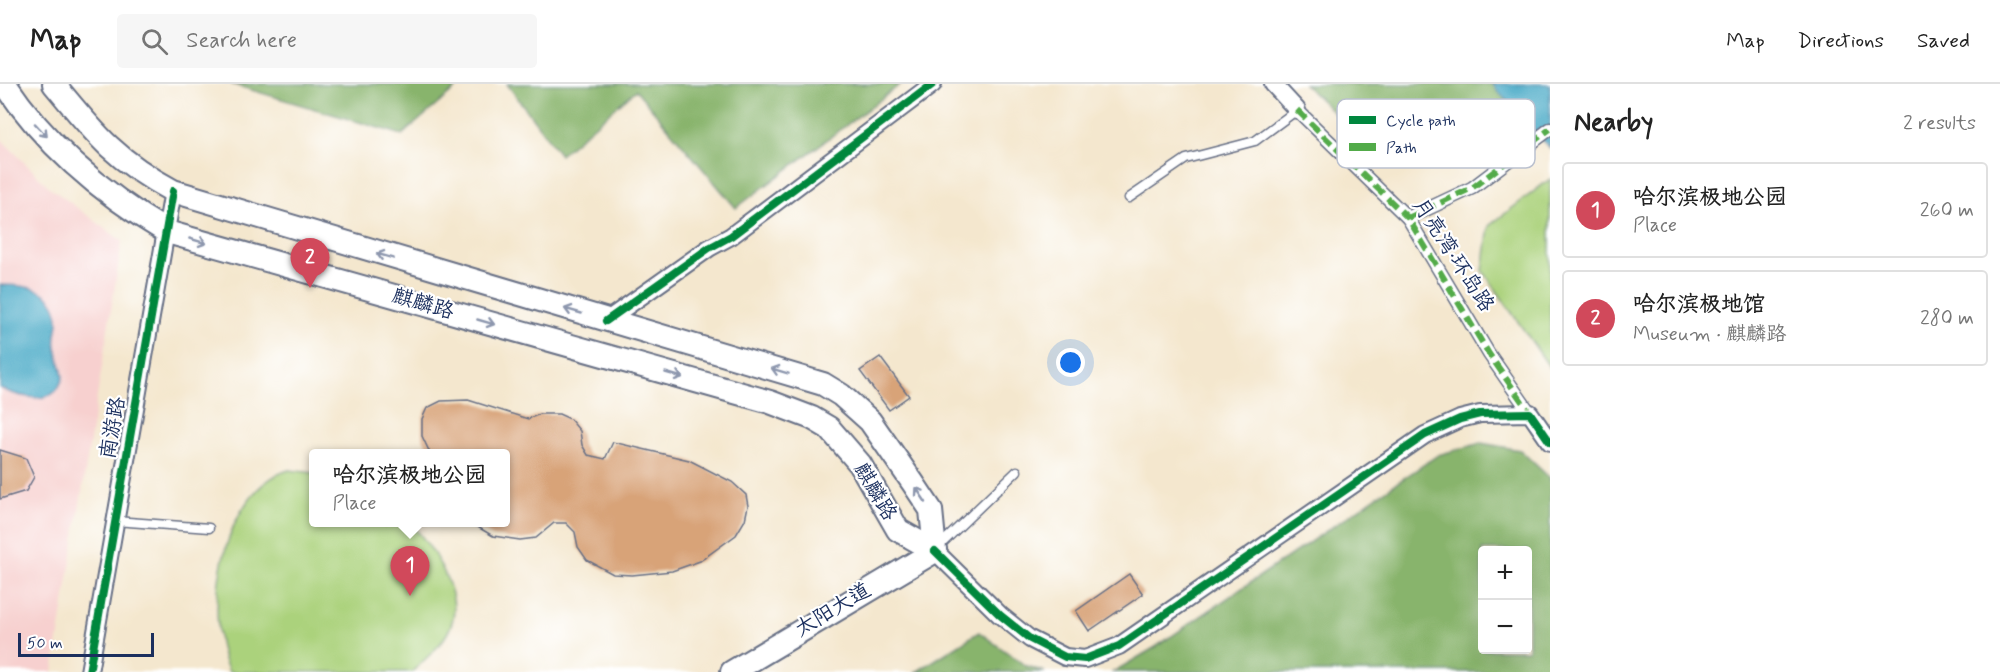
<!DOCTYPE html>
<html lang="en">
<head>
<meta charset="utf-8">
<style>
	:root { --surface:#fff; --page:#f6f6f6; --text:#222; --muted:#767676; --line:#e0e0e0; --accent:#d1495b }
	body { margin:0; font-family:Mynerve,"LXGW WenKai TC",sans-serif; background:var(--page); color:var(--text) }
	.controls { position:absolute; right:18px; bottom:18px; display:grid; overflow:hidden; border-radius:6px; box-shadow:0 6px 24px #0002 }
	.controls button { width:54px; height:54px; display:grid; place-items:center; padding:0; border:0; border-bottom:2px solid var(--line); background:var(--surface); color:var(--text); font:30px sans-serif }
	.scale { position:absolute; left:18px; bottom:15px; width:136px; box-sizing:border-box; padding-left:6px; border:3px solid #1b2f5e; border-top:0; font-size:16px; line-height:21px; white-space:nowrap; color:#1b2f5e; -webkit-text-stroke:4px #fff; paint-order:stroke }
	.you { position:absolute; left:1071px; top:279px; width:21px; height:21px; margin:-15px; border:4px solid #fff; border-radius:50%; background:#1a73e8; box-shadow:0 0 0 9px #1a73e833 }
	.badge { display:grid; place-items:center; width:39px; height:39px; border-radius:50%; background:var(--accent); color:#fff; font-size:20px; font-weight:700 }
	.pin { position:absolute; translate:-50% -50px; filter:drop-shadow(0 2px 3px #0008) }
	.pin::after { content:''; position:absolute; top:32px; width:21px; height:18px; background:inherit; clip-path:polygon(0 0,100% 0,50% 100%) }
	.popup { position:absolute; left:309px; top:365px; width:201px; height:78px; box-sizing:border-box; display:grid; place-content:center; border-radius:6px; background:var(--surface); filter:drop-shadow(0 2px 4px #0005); font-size:20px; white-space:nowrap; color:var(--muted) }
	.popup b { font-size:22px; color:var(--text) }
	.popup::after { content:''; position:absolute; left:50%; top:100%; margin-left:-12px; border:12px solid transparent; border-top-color:var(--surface) }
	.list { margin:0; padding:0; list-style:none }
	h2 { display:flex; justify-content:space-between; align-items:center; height:78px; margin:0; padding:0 24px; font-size:26px }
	h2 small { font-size:20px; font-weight:400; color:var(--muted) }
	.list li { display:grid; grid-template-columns:39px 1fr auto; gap:18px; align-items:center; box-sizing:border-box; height:96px; margin:0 12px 12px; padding:0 12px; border:2px solid var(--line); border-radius:6px }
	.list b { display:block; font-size:22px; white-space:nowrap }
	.list p { margin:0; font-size:20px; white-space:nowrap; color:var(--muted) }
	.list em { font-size:20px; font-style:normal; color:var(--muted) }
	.icon { flex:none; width:33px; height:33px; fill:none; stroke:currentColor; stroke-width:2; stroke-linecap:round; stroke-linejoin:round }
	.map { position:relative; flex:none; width:1550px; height:588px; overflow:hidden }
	header { display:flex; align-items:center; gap:36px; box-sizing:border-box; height:84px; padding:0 30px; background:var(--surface); border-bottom:2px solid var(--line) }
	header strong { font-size:28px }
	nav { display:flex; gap:33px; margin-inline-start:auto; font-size:21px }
	.search { width:420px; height:54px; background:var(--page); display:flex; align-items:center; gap:15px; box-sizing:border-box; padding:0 21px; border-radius:6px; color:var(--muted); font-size:22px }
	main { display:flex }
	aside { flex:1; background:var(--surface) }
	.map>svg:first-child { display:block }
	.built { fill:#f7d0cf }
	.green { fill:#abd27c; stroke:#63806d; stroke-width:1.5 }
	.forest { fill:#88b46c; stroke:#527265; stroke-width:1.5; fill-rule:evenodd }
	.water { fill:#46a9c6; stroke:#306c92; stroke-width:1.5 }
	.building { fill:#d8a378 }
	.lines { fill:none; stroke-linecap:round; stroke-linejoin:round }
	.service-casing { stroke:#676f85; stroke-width:11 }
	.pedestrian-casing { stroke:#676f85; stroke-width:15 }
	.minor-casing { stroke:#676f85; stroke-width:20 }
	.secondary-casing { stroke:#676f85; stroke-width:26 }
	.service { stroke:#fff; stroke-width:8 }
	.pedestrian { stroke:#fff; stroke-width:12 }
	.minor { stroke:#fff; stroke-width:16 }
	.secondary { stroke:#fff; stroke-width:22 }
	.quiet { stroke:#52ab49; stroke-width:6; stroke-dasharray:12 6; stroke-linecap:butt }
	.cycleway-casing { stroke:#fff; stroke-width:11 }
	.cycleway { stroke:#00873e; stroke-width:8 }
	.oneway { stroke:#8d97ae }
	.labels { text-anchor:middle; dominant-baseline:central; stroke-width:4.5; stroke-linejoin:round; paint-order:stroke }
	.street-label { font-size:21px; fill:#1b2f5e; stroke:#fff }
	.key { fill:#fff; stroke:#bbc1cf; stroke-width:1.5 }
	.key-label { font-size:16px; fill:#1b2f5e }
</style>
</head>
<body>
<header>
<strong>Map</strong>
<div class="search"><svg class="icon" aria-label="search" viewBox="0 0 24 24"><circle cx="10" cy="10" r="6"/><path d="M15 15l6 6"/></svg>Search here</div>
<nav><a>Map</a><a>Directions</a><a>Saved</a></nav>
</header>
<main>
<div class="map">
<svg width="1550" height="588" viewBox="0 0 1550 588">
	<rect width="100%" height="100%" fill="#fff"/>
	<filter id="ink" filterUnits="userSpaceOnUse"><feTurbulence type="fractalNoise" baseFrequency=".0167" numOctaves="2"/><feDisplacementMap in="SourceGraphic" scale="12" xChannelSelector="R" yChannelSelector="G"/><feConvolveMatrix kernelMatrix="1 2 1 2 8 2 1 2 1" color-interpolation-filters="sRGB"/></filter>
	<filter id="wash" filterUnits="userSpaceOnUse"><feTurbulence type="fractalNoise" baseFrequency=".008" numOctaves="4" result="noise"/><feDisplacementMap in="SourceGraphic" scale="24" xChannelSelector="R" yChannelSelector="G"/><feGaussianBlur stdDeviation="1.35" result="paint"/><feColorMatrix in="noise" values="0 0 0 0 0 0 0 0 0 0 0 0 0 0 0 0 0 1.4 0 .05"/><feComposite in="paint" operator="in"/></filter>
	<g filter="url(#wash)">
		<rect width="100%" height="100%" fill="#f4e7ce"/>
		<path class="built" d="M0,54L49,103L122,157L53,588H0Z"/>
		<g class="green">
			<path d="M1550,95V284L1483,187L1489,142Z"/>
			<path d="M289,386L314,389V438L409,439C430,457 462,508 452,538C446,559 427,573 412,588H229C202,531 221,406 289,386Z"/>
		</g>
		<g class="forest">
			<path d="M231,0H461L402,51Z"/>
			<path d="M507,0H901L736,124L636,6L560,71Z"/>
			<path d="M1304,0H1492L1517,27L1487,51L1435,62L1387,65L1358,52Z"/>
			<path d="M1481,359L1520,366L1550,394V588H1113L1154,564L1438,371ZM1482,466H1528V566H1482Z"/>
			<path d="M979,548L1026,582L1045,588H916Z"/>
		</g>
		<g class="water">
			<path d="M1492,0H1550V64Z"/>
			<path d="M0,201C25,201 54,203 58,234C59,243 54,253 56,262C58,274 62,283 63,294C61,298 59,304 56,307C44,320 13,311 0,304Z"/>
		</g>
		<g id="blocks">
			<g class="building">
				<path d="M880,273L909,312L889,326L860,287Z"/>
				<path d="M468,316L528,335L540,330H559L570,335L580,347L582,361L588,371L605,375L613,358L689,376L732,398L746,411L748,422L745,436L736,451L700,477L672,487L632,491L613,490L587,476L578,463L575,448L566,439H554L536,454L520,456L493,452L469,438H506V369H430L422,352V335L427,324L441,317Z"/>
				<path d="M0,366L26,374L34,393L26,407L0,415Z"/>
				<path d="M1129,490L1143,510L1089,547L1076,527Z"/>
			</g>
		</g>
	</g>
	<g filter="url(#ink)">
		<use href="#blocks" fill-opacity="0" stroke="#676f85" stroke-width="1.5"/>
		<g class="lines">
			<g class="service-casing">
				<g id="service">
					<path d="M1129,114L1186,75L1255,57L1297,26"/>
					<path d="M115,437L209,444"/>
					<path d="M937,464L1017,387"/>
				</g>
			</g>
			<g class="pedestrian-casing">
				<g id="pedestrian">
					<path d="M1297,26L1408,134L1489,270L1530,329"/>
					<path d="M1408,134L1472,104L1550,45"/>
				</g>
			</g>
			<g class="minor-casing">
				<g id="minor">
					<path d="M1273,0L1297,26"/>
					<path d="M606,237L709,164L731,152L933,0"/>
					<path d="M935,467L1000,531L1030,555L1065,573L1085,575L1119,562L1425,351L1460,335L1480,330L1530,329L1550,358"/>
					<path d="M89,588L173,107"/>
				</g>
			</g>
			<g class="secondary-casing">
				<g id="secondary">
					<path d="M5,0C46,62 103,110 167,148L770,318L812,334L829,344L860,380L898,446L935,467"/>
					<path d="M54,0C95,50 115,76 173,107L823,300L841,311L870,337L913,399L931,426L935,467"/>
					<path d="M732,588L935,467"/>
				</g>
			</g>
			<use href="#service" class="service"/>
			<use href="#pedestrian" class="pedestrian"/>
			<use href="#minor" class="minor"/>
			<use href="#secondary" class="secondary"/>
			<g class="quiet">
				<path d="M1297,26L1408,134L1489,270L1530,329"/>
				<path d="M1408,134L1472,104L1550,45"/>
			</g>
			<g class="cycleway-casing">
				<g id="cycleway">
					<path d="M606,237L709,164L731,152L933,0"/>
					<path d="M935,467L1000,531L1030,555L1065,573L1085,575L1119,562L1425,351L1460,335L1480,330L1530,329L1550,358"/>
					<path d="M89,588L173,107"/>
				</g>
			</g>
			<use href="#cycleway" class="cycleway"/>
		</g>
		<defs><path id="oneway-shaft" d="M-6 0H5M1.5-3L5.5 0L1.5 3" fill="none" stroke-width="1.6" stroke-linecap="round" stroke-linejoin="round" transform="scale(1.5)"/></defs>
		<g class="oneway">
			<use href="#oneway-shaft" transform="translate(41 46) rotate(47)"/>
			<use href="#oneway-shaft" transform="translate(198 157) rotate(16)"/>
			<use href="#oneway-shaft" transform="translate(385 172) rotate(-164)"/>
			<use href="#oneway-shaft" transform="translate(573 227) rotate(-164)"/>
			<use href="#oneway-shaft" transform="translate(486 238) rotate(16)"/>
			<use href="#oneway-shaft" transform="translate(780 287) rotate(-163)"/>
			<use href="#oneway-shaft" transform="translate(674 291) rotate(16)"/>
			<use href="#oneway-shaft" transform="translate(921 411) rotate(-124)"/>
		</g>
	</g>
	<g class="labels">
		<g class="street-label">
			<text transform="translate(1453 171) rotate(57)">月亮湾·环岛路</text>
			<text transform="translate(423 220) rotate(16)">麒麟路</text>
			<text transform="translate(113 344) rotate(-80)">南游路</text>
			<text transform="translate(875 408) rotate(59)">麒麟路</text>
			<text transform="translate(833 526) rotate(-31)">太阳大道</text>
		</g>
	</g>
	<rect x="1337" y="15" width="198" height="69" rx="9" class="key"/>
	<rect x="1349" y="32" width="27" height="8" fill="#00873e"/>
	<rect x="1349" y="59" width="27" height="8" fill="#52ab49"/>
	<g class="key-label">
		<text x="1386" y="42">Cycle path</text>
		<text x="1386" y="69">Path</text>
	</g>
</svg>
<div class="controls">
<button>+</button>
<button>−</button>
</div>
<div class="scale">50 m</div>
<div class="you"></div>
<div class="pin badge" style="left:410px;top:512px">1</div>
<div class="popup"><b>哈尔滨极地公园</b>Place</div>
<div class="pin badge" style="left:310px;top:204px">2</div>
</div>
<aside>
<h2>Nearby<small>2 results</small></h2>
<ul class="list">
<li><span class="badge">1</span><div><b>哈尔滨极地公园</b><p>Place</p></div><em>260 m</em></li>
<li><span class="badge">2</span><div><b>哈尔滨极地馆</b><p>Museum · 麒麟路</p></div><em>280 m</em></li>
</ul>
</aside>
</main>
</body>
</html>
